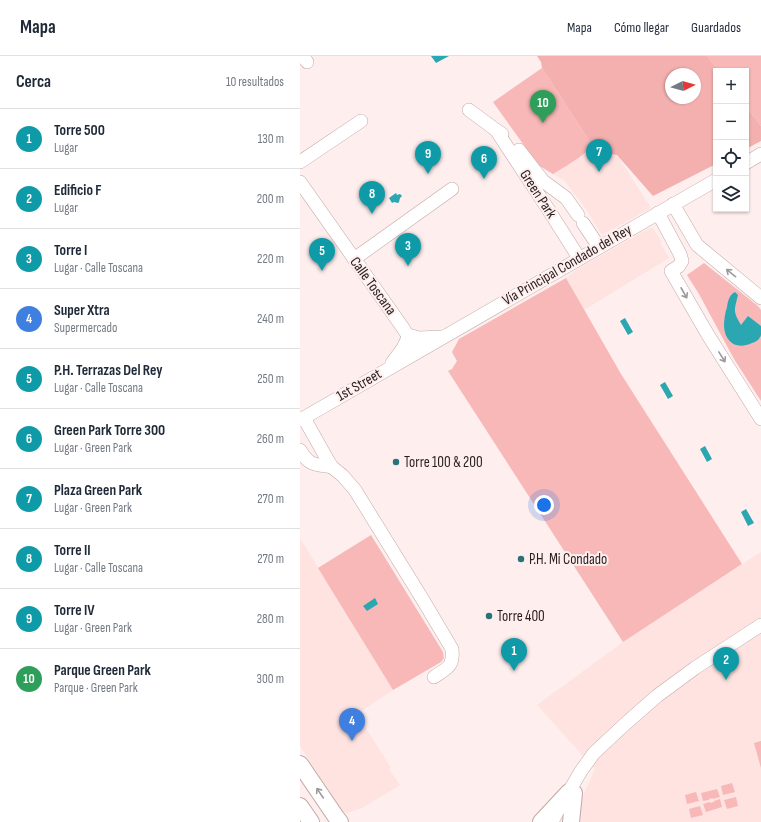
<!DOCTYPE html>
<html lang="es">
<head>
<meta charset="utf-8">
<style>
	:root { --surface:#fff; --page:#f2f2f3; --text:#1f2937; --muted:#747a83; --line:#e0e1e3; --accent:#b45309 }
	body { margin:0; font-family:"Sofia Sans Condensed",sans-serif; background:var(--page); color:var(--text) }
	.controls { position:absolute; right:12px; top:12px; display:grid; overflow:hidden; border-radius:0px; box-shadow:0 1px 3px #0004 }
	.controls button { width:36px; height:36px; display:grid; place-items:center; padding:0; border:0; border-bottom:1px solid var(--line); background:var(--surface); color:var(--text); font:20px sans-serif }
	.compass { position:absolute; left:365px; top:12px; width:36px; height:36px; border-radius:50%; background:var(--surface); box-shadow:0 1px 3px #0004; rotate:85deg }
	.you { position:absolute; left:244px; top:449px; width:14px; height:14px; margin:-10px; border:3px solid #fff; border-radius:50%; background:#1a73e8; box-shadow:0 0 0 6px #1a73e833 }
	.badge { display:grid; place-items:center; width:26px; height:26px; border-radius:50%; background:var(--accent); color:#fff; font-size:13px; font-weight:700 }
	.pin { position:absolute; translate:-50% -33px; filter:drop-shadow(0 1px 2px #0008) }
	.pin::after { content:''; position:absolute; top:21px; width:14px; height:12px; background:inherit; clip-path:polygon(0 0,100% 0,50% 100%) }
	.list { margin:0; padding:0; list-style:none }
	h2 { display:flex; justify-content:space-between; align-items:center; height:52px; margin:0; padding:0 16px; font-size:17px }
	h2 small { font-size:13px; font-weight:400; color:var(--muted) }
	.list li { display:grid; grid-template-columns:26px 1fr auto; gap:12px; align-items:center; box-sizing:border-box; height:60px; padding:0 16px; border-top:1px solid var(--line) }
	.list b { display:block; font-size:15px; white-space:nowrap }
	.list p { margin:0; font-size:13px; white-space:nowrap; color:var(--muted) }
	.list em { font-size:13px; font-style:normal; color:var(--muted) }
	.icon { flex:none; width:22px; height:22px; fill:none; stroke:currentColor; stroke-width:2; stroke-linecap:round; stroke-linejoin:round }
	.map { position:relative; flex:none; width:461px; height:766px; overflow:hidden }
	header { display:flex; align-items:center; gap:24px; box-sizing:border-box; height:56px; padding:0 20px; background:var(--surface); border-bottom:1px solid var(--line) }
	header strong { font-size:19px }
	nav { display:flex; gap:22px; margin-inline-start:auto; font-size:14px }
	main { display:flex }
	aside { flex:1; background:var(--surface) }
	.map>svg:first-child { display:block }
	.built { fill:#ffe3e1 }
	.green { fill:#f7b8b7 }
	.forest { fill:#f3b0af; fill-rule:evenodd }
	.water { fill:#2aa7b0 }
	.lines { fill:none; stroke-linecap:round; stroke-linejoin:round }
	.minor-casing { stroke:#c1a8a7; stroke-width:14 }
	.major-casing { stroke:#c1a8a7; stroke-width:18 }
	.minor { stroke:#fff; stroke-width:13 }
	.major { stroke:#fff; stroke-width:16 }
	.oneway { stroke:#9e9a9a }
	.poi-dot { fill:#287278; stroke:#feeeee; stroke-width:1.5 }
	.labels { text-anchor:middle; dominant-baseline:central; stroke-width:4; stroke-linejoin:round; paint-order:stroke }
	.street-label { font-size:15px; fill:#281e1e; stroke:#feeeee }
	.poi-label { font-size:15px; fill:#281e1e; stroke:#feeeee; text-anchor:start }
</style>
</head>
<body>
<header>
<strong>Mapa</strong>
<nav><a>Mapa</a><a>Cómo llegar</a><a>Guardados</a></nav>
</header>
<main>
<aside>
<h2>Cerca<small>10 resultados</small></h2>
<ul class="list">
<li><span class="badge" style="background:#0f9aa8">1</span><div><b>Torre 500</b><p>Lugar</p></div><em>130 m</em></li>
<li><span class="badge" style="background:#0f9aa8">2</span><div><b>Edificio F</b><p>Lugar</p></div><em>200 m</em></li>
<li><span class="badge" style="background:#0f9aa8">3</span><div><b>Torre I</b><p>Lugar · Calle Toscana</p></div><em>220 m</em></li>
<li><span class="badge" style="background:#3f7fe0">4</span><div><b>Super Xtra</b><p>Supermercado</p></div><em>240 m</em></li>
<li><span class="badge" style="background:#0f9aa8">5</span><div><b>P.H. Terrazas Del Rey</b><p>Lugar · Calle Toscana</p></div><em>250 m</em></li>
<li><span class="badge" style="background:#0f9aa8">6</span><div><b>Green Park Torre 300</b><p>Lugar · Green Park</p></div><em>260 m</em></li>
<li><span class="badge" style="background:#0f9aa8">7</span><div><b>Plaza Green Park</b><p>Lugar · Green Park</p></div><em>270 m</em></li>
<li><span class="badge" style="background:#0f9aa8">8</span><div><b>Torre II</b><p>Lugar · Calle Toscana</p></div><em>270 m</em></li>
<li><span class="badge" style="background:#0f9aa8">9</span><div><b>Torre IV</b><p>Lugar · Green Park</p></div><em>280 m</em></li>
<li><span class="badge" style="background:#2e9e5b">10</span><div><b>Parque Green Park</b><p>Parque · Green Park</p></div><em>300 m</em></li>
</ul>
</aside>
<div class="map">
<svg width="461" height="766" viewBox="0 0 461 766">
	<rect width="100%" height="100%" fill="#feeeee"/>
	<g class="built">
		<path d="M289,94L317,99L351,152L302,179L286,153L264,124L253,118L266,110Z"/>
		<path d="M349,172H352L354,174L362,186L360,187L369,202L284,254L266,222L276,214Z"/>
		<path d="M0,482L93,634L57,658L91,712L89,713L100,729L62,752L44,758L0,690Z"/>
		<path d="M461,496V766H277L283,740L295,713L237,649L323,586Z"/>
	</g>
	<g class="green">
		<path d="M407,0H461V70L446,50V15H419Z"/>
		<path d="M242,12L292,89C285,100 264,111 253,118L238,109L193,46Z"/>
		<path d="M404,207L458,250L461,254V345L434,303L399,238L387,219Z"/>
		<path d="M266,222L321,318L442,508L323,586L148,315L152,313L157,305L152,296L159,283Z"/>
		<path d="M71,479L143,596L144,602L141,606L93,634L18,512Z"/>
		<path d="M461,685V712L454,687Z"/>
		<path d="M432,727L435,736L423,739L421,730Z"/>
		<path d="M417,733L420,741L413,743V742L409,743V744L403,745L401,737Z"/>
		<path d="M396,736L399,745L387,748L385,739Z"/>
		<path d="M436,741L438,750L427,753L424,744Z"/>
		<path d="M420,743L422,751L406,756L403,748L410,746V747L414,746V745Z"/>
		<path d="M400,750L403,759L391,762L389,753Z"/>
	</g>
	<g class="forest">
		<path d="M237,0H407L419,15H416V108L353,140L317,99L289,94L292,89L242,12L241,6ZM371,18H395V42H371Z"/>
		<path d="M446,50L461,70V85L446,93Z"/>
	</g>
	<g class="water">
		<path d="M131,0H149L136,7Z"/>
		<path d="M96,137L97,139L100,138L102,140L100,142L99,146L98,147L94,146L92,147L89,142Z"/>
		<path d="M435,236L438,239C434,255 433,255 441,269L448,260L461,270C461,272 461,276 461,279C460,283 456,286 452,287C437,294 425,287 424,270C424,264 425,257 427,251C428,245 429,239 435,236Z"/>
		<path d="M325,262L333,276L328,279L320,265Z"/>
		<path d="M365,326L373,340L368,343L360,329Z"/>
		<path d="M405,390L412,403L407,406L400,393Z"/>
		<path d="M446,453L454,467L448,470L441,456Z"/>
		<path d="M75,542L78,548L67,555L63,550Z"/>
	</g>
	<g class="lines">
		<g class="minor-casing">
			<g id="minor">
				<path d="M3,0L7,6"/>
				<path d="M169,54L196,74L202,78"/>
				<path d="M196,74L248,153L279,202"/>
				<path d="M219,94L243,125L266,142L278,159"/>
				<path d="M0,106L61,65"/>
				<path d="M446,107L461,98"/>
				<path d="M0,126L103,272L118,295"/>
				<path d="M373,148L397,189L461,242"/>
				<path d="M358,157L380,198L382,205L379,210L371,215L408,279L461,363"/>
				<path d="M283,167L299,191"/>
				<path d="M54,203L152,133"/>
				<path d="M92,307C99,297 106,291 108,279L119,282L141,281"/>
				<path d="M4,362L27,403L32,411L43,420L55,434L123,544L152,593C154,611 147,612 134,621"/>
				<path d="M0,364L416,124"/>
				<path d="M0,394C9,410 15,408 32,411"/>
				<path d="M252,766L257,756L281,715L294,697L324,669L357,640L395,612L461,569"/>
			</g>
		</g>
		<g class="major-casing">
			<g id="major">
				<path d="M0,708L36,761L40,766"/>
				<path d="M0,750L11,766"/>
				<path d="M241,766L269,736"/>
				<path d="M271,766L274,737"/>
			</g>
		</g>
		<use href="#minor" class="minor"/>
		<use href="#major" class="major"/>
	</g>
	<defs><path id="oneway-shaft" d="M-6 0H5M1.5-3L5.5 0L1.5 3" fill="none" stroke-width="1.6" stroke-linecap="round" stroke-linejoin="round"/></defs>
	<g class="oneway">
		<use href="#oneway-shaft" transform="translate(431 217) rotate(-141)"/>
		<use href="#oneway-shaft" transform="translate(384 237) rotate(61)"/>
		<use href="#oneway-shaft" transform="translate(422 301) rotate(58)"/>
		<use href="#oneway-shaft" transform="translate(20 737) rotate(-124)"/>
	</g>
	<g class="poi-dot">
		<circle cx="96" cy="406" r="4"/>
		<circle cx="221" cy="503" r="4"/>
		<circle cx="189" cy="560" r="4"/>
	</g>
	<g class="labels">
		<g class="street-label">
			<text transform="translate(238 138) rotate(57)">Green Park</text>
			<text transform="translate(267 209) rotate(-30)">Vía Principal Condado del Rey</text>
			<text transform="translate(73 230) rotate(54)">Calle Toscana</text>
			<text transform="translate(59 329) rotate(-30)">1st Street</text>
		</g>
		<g class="poi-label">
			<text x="104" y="406">Torre 100 &amp; 200</text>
			<text x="229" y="503">P.H. Mi Condado</text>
			<text x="197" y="560">Torre 400</text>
		</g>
	</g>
</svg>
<div class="controls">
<button>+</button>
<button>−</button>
<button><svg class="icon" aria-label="locate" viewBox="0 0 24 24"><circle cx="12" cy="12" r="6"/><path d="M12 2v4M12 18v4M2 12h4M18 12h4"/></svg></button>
<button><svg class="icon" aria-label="layers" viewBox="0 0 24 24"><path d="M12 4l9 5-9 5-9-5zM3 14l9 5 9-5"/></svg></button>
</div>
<svg class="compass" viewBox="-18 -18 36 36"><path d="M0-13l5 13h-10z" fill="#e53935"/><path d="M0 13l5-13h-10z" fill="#747a83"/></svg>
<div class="you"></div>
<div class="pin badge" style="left:214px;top:615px;background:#0f9aa8">1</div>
<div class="pin badge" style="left:426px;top:624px;background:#0f9aa8">2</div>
<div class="pin badge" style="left:108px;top:210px;background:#0f9aa8">3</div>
<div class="pin badge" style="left:52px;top:685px;background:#3f7fe0">4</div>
<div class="pin badge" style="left:22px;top:215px;background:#0f9aa8">5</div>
<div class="pin badge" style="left:184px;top:123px;background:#0f9aa8">6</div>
<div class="pin badge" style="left:299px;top:116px;background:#0f9aa8">7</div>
<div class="pin badge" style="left:72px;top:158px;background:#0f9aa8">8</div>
<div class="pin badge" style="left:128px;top:118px;background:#0f9aa8">9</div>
<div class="pin badge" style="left:243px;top:67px;background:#2e9e5b">10</div>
</div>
</main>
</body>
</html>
